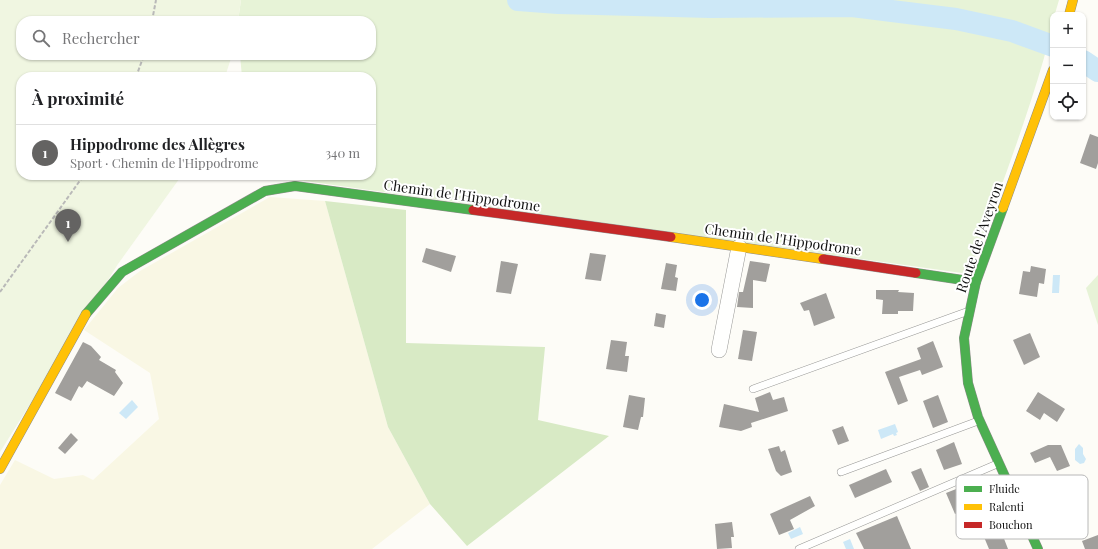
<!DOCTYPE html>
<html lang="fr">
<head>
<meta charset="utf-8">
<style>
	:root { --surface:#fff; --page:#f6f6f6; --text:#202124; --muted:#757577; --line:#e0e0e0; --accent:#646362 }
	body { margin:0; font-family:"Playfair Display",serif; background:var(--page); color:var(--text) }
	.controls { position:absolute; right:12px; top:12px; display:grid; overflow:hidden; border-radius:8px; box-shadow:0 1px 3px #0004 }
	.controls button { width:36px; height:36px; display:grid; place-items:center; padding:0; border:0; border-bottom:1px solid var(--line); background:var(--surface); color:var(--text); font:20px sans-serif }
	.you { position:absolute; left:702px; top:300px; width:14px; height:14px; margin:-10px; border:3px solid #fff; border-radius:50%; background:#1a73e8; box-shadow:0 0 0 6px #1a73e833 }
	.badge { display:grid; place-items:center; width:26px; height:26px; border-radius:50%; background:var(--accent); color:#fff; font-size:13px; font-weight:700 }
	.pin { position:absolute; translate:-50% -33px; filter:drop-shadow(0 1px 2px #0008) }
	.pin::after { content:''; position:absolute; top:21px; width:14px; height:12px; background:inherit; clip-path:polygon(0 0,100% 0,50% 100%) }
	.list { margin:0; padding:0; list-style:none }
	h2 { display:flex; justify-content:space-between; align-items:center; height:52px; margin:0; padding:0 16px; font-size:17px }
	h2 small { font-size:13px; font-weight:400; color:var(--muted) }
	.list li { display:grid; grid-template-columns:26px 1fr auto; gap:12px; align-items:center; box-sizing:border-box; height:56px; padding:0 16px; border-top:1px solid var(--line) }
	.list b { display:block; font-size:15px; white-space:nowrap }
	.list p { margin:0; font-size:13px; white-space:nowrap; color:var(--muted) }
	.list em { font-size:13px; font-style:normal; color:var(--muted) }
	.icon { flex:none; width:22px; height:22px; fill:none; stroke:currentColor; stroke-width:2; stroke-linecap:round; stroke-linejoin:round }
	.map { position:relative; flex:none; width:1098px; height:549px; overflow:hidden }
	.search { position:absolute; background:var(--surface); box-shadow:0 1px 3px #0004; left:16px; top:16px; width:360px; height:44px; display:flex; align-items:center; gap:10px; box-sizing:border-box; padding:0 14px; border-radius:16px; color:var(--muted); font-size:15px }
	.panel { position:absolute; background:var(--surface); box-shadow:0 1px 3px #0004; left:16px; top:72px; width:360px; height:108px; border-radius:16px }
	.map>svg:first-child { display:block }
	.farmland { fill:#f9f7e4 }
	.green { fill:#e7f3d7 }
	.forest { fill:#d8eac5 }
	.pitch { fill:#f0f6e1 }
	.water { fill:#cde8f7 }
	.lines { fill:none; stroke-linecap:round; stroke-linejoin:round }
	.river { stroke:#cde8f7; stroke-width:22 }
	.building { fill:#a19f9c }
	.lane-casing { stroke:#979795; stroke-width:8 }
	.street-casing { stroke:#979795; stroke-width:16 }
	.fast-casing { stroke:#8e8d8b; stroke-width:10 }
	.slow-casing { stroke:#8e8d8b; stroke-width:10 }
	.jam-casing { stroke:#8e8d8b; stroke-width:10 }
	.path { stroke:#b9b9b8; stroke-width:2; stroke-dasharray:4 2; stroke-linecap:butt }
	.lane { stroke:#fffffe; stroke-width:7 }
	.street { stroke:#fffffe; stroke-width:15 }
	.fast { stroke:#4caf50; stroke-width:9 }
	.slow { stroke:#ffc107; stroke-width:9 }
	.jam { stroke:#c62828; stroke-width:9 }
	.labels { text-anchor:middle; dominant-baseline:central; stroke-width:4; stroke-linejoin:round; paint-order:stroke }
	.street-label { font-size:14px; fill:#111; stroke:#fff }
	.key { fill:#fff; stroke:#b8b8b8; stroke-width:1 }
	.key-label { font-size:11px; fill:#111 }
</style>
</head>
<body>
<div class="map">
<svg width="1098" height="549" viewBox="0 0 1098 549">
	<rect width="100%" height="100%" fill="#fdfcf7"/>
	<path class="farmland" d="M270,197L325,201L388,427L430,504L372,549H0V485L15,460L54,479L83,475L93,480L159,419L150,373L84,330L118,288L140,271Z"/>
	<g class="green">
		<path d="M241,0H1059C1053,19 1049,38 1044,58C1023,131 995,203 969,274L262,175H371V77H242L240,55H371V21H238Z"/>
		<path d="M1098,275V325L1086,288Z"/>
	</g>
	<path class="forest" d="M325,201L406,210V343L545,347L538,420L609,436L467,546L430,504L388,427Z"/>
	<path class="pitch" d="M0,0H241L238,21H21V55H232L225,77H21V175H182L118,264L0,452Z"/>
	<g class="water">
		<path d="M1053,275H1060L1059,293H1052Z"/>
		<path d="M132,400L138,407L126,419L119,413Z"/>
		<path d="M895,424L898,432L896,433L897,435L894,436L893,434L881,439L878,430Z"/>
		<path d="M1079,444L1083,448V454L1086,459L1084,463L1080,464L1075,460V449Z"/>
		<path d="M800,527L803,534L791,539L788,533Z"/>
		<path d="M850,539L854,549H846L843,542Z"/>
	</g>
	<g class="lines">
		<g class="river">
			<path d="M518,0L558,3L711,7L852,6L956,19L1012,31L1053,46"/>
			<path d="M1083,61L1098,71"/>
		</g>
	</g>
	<g class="building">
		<path d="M1090,134L1098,137V163L1096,169L1080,163Z"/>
		<path d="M426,248L456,256L451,272L422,262Z"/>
		<path d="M590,253L606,255L601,281L585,279Z"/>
		<path d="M501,261L518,264L511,294L496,292Z"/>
		<path d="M750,261L770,264L766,282L753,280V308L737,307L739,292H743Z"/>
		<path d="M666,263L677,265L675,277L678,278L676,291L661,289Z"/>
		<path d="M1031,266L1046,269L1044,284L1039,283L1037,297L1019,294L1023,271L1030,272Z"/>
		<path d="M876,290H899L898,292L914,293L913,311H898V314H882L883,300L876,299Z"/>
		<path d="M826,293L835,318L814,326L809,310L804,311L800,303Z"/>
		<path d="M656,313L666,315L664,328L654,326Z"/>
		<path d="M743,330L757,332L752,361L738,359Z"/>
		<path d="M1030,333L1040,357L1024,365L1013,340Z"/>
		<path d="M611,340L627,342L625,356H629L627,372L606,369Z"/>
		<path d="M933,341L943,367L922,375L920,370L899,377L908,401L898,405L885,372L921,359L917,348Z"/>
		<path d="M83,342L91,346L101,357L99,360L116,370L115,372L123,383L114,396L87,381L82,388L79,386L71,401L55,393Z"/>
		<path d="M770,392L773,400L784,397L788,411L751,423L752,427L741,431L719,427L724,404L759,412L755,398Z"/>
		<path d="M1038,392L1065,409L1057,422L1044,413L1040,420L1026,411Z"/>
		<path d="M629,395L645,398L643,417H641L638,430L623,427Z"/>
		<path d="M938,395L948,422L933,428L923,401Z"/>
		<path d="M843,426L849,441L838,445L832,430Z"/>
		<path d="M71,433L78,440L65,454L58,448Z"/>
		<path d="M954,442L962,464L944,470L936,450Z"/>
		<path d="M1048,445H1061L1070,466L1057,471L1050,457L1035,463L1030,453Z"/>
		<path d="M779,446L781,452L785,450L792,472L781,476L776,471L768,449Z"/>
		<path d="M921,468L929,487L920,491L911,472Z"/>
		<path d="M886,469L892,482L855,498L849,485Z"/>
		<path d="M979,480L988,506L991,505L1008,549H989L971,506L955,514L946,493Z"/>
		<path d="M810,496L815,506L790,520L794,529L779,535L770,514Z"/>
		<path d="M897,516L911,549H864L856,533Z"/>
		<path d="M732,522L734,537H731L732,548L717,549L715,524Z"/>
		<path d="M1098,535V549H1085L1082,541Z"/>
	</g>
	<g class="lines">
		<g class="lane-casing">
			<g id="lane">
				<path d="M753,389L966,312"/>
				<path d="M841,472L978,421"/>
				<path d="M799,549L997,464"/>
			</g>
		</g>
		<g class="street-casing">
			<path id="street" d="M719,350L739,247"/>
		</g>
		<g class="fast-casing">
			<g id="fast">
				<path d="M1003,208L976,282L964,338L968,383L978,417L1038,549"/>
				<path d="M916,273L976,282"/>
				<path d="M86,314L122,272L265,191L295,186L473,210"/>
			</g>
		</g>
		<g class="slow-casing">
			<g id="slow">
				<path d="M1069,15L1073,0"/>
				<path d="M1003,208L1053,70"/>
				<path d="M671,237L823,259"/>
				<path d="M0,469L86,314"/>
			</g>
		</g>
		<g class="jam-casing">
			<g id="jam">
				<path d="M473,210L671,237"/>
				<path d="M823,259L916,273"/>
			</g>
		</g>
		<g class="path">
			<path d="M152,21L156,0"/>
			<path d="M136,77L144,55"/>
			<path d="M0,292L84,175"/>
		</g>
		<use href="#lane" class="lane"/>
		<use href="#street" class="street"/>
		<use href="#fast" class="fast"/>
		<use href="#slow" class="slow"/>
		<use href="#jam" class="jam"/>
	</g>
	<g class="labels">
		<g class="street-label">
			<text transform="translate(462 195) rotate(8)">Chemin de l'Hippodrome</text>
			<text transform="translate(979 237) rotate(-71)">Route de l'Aveyron</text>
			<text transform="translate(783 239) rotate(8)">Chemin de l'Hippodrome</text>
		</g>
	</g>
	<rect x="956" y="475" width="132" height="64" rx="6" class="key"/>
	<rect x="964" y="486" width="18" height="6" fill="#4caf50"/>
	<rect x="964" y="504" width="18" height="6" fill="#ffc107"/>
	<rect x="964" y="522" width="18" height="6" fill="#c62828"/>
	<g class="key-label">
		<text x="989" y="493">Fluide</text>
		<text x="989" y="511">Ralenti</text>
		<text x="989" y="529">Bouchon</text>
	</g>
</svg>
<div class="controls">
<button>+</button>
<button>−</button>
<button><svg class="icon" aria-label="locate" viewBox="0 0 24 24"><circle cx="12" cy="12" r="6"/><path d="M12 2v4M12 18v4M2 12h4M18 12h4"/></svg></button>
</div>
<div class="you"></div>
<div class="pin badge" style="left:68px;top:242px">1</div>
<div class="search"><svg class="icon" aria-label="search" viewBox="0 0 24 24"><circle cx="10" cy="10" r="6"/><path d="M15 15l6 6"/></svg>Rechercher</div>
<section class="panel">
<h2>À proximité<small></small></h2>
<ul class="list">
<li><span class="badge">1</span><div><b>Hippodrome des Allègres</b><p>Sport · Chemin de l'Hippodrome</p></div><em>340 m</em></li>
</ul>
</section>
</div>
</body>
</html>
